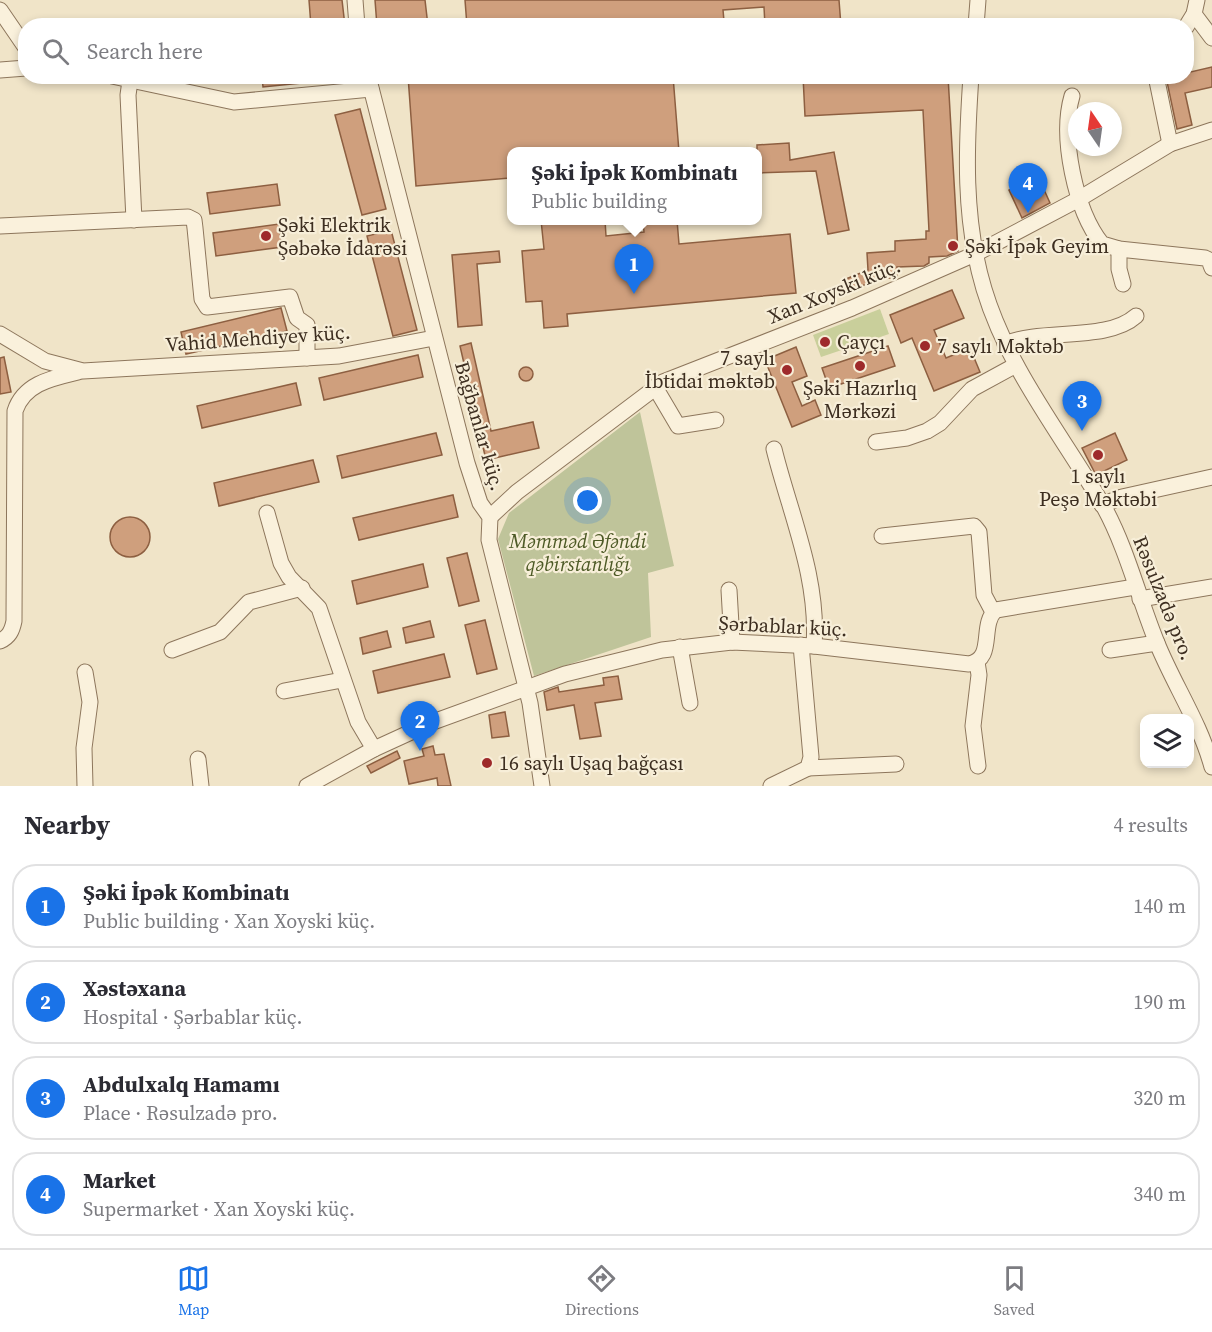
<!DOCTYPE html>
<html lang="en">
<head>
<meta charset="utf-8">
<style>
	:root { --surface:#fff; --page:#f2f2f3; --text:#2b2b33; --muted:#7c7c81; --line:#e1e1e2; --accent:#1a73e8 }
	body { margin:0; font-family:"Source Serif 4",serif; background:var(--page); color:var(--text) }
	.controls { position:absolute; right:18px; bottom:18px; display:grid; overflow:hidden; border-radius:12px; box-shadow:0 3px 9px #0003 }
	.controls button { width:54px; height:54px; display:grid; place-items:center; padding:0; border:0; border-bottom:2px solid var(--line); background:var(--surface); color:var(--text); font:30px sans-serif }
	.compass { position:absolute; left:1068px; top:102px; width:54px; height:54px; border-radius:50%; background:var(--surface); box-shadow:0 3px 9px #0003; rotate:347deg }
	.you { position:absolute; left:588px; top:501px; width:21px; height:21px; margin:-15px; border:4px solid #fff; border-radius:50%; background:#1a73e8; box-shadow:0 0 0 9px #1a73e833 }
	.badge { display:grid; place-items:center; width:39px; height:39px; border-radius:50%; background:var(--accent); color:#fff; font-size:20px; font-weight:700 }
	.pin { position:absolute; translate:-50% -50px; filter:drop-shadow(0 2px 3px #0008) }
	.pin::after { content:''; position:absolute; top:32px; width:21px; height:18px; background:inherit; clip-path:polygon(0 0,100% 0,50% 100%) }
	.popup { position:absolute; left:507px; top:147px; width:255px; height:78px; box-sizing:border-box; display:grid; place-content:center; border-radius:12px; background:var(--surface); filter:drop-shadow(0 2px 4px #0005); font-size:20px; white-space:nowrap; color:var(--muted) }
	.popup b { font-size:22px; color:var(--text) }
	.popup::after { content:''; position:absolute; left:50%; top:100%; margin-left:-12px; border:12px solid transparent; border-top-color:var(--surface) }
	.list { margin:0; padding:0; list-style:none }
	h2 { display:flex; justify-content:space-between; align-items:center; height:78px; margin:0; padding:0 24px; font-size:26px }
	h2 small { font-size:20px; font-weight:400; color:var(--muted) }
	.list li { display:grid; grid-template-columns:39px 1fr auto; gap:18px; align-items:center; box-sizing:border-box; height:84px; margin:0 12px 12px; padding:0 12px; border:2px solid var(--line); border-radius:24px }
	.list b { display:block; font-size:22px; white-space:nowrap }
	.list p { margin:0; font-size:20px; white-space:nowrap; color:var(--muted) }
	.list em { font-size:20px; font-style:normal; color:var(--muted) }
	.icon { flex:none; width:33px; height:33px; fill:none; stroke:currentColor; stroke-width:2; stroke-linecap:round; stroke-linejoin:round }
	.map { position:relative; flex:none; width:1212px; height:786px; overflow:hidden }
	.search { position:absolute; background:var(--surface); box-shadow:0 3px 9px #0003; left:18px; right:18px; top:18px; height:66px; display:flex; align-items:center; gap:15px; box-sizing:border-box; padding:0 21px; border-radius:24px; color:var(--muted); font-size:22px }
	.sheet { height:462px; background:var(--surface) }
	nav { display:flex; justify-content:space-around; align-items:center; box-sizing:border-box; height:84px; border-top:2px solid var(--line); background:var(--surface); font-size:16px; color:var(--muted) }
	nav a { display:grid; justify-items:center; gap:3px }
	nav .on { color:var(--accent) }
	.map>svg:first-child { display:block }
	.green { fill:#c9cf9b }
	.cemetery { fill:#bfc49a }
	.building { fill:#cf9f7d; stroke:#8d5f41; stroke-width:1.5 }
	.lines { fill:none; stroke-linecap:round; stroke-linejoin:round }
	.minor-casing { stroke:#8d765c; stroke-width:17 }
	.minor { stroke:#faf1dc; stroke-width:15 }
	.poi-dot { fill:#9e2a2b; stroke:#f7eed8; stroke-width:2 }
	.labels { text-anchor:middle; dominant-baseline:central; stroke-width:4.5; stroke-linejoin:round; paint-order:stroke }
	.poi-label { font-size:20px; fill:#3d2e20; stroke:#f7eed8; text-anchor:start }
	.street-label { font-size:20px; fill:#3d2e20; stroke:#f7eed8 }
	.park-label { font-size:20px; font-style:italic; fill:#4d5a26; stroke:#f7eed8 }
</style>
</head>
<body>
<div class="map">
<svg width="1212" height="786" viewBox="0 0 1212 786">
	<rect width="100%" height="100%" fill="#f0e4c8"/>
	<path class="green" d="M880,309L889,334L821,357L813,335Z"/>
	<path class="cemetery" d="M640,412L674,566L648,573L651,637L534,676L498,539L509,513Z"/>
	<g class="building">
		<path d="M309,0H342L345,26H311Z"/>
		<path d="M375,0H425L428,26H377Z"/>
		<path d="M465,0H839L841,26H765L764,7L723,10L724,21L674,26H467Z"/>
		<path d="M1212,67V87L1185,93L1192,125L1177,129L1166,77L1186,76V73Z"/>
		<path d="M262,76H310L311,82L263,87Z"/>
		<path d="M408,76H673L679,152H511V178L416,186Z"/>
		<path d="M803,76H948L958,251L947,256L929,257V263L924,266L897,267V277L867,281V284L850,290L846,279L868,270L867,253L895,251V241L926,239V231H929L923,110L805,116Z"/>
		<path d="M360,109L386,209L362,215L335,115Z"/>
		<path d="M789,143L790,160L834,152L849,230L828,234L816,171L757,173V145Z"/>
		<path d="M1041,183L1050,203L1022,218L1009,190L1021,184L1024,191Z"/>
		<path d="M277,184L280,205L210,214L207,193Z"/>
		<path d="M541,220H605L606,236L644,232L643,220H677L679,244L790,234L796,293L567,314L568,326L544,328L542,301L526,302L522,251L544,249Z"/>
		<path d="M279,224L282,247L216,256L213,233Z"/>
		<path d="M391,230L417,330L393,336L367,236Z"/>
		<path d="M499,251L500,262L477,264L482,325L458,327L452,255Z"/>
		<path d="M952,290L964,318L934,330L946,358L970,348L980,372L934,391L912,338L901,343L890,315Z"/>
		<path d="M281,308L287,331L186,354L181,332Z"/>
		<path d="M471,343L491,431L533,422L539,448L486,460L460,346Z"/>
		<path d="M888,346L895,366L829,388L822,368Z"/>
		<path d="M796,347L807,376L792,382L802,406L815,400L821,415L792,427L765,360Z"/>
		<path d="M418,355L423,377L324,400L319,378Z"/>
		<path d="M4,357L11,392L0,394V358Z"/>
		<circle cx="526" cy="374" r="7"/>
		<path d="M296,383L301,405L202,428L197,406Z"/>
		<path d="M436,433L442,455L342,478L337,456Z"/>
		<path d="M1115,433L1127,460L1096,475L1082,448Z"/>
		<path d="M313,460L319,482L219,506L214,483Z"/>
		<path d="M453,495L458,517L359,540L353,518Z"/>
		<circle cx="130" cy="537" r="20"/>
		<path d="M467,553L479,601L459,606L447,558Z"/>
		<path d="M423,564L428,587L357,604L352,581Z"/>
		<path d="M485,620L497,669L477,674L465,625Z"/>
		<path d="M430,621L434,637L406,643L403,628Z"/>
		<path d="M387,631L391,647L363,654L360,638Z"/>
		<path d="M444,654L450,677L378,693L373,671Z"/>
		<path d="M618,676L622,699L595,703L601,736L580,739L574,705L547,710L544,692L558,687L559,692L604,685L603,678Z"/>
		<path d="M505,712L509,736L492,738L489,715Z"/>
		<path d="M433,746L435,755L444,754L451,786H438L437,778L409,784L404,761L424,756L422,749Z"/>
		<path d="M397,751L400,758L371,773L367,766Z"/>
	</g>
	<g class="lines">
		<g class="minor-casing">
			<g id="minor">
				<path d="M355,0L357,26"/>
				<path d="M0,10L26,48"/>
				<path d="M1194,14L1212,38"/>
				<path d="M976,26L978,0"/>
				<path d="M1186,27L1194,14L1197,0"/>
				<path d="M0,70L26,68"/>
				<path d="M112,76L234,102L371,89"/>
				<path d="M368,76L467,463L480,503L490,517L489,540L530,703L542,786"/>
				<path d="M971,76C966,148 963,219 984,289C1008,369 1062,435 1104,507C1127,549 1139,599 1157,643C1174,685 1200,723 1212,767"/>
				<path d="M1156,76L1170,144"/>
				<path d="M130,81L128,95L134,220"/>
				<path d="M1072,96C1060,137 1075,210 1102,244L1119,249L1205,258L1209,260L1212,268"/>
				<path d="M0,226L188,217L194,220L195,228L202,299L207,307L290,297L297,318L307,325V358"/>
				<path d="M1119,249V269L1123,284"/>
				<path d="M0,334L45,361L83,371L339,356L434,338"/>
				<path d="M1005,344C1042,328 1107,342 1136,316"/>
				<path d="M655,387L678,426L716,420"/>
				<path d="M876,442L907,438L927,431L940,423L972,389L1016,365"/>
				<path d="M774,449C790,514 819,577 814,646"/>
				<path d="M1102,505L1122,497L1212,477"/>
				<path d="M267,513L281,563L289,577L319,608L358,722L374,749"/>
				<path d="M490,517L517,492L663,382L852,308L975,254L1079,199L1170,144L1212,130"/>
				<path d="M882,536L974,526L979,532L984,595L993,612"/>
				<path d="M729,590L732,642"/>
				<path d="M1140,599L1212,587"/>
				<path d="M0,641C9,637 12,631 14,621L15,411C24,383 53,378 78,372"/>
				<path d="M680,647L690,703"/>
				<path d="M172,650L220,632L249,602L302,588"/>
				<path d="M1110,650L1157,643"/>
				<path d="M977,662L979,675L973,726L978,766"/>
				<path d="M85,672L90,702L84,748L85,786"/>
				<path d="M284,691L342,680"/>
				<path d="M198,759L201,786"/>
				<path d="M808,768L896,764"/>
				<path d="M307,786L374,749L433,722L565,674L662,650L732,642L814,646L969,664C996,659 979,624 996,610L1135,587"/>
				<path d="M771,786L808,768L811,757L801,645"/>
			</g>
		</g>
		<use href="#minor" class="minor"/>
	</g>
	<g class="poi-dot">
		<circle cx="266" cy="236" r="6"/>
		<circle cx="953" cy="246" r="6"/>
		<circle cx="825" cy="342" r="6"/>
		<circle cx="925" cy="346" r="6"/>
		<circle cx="860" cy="366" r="6"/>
		<circle cx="787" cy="370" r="6"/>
		<circle cx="1098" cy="455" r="6"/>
		<circle cx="487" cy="763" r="6"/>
	</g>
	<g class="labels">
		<g class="poi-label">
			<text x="278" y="225">Şəki Elektrik<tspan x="278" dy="23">Şəbəkə İdarəsi</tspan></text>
			<text x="965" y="246">Şəki İpək Geyim</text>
			<text x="837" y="342">Çayçı</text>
			<text x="937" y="346">7 saylı Məktəb</text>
			<text x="775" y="358" text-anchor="end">7 saylı<tspan x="775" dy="23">İbtidai məktəb</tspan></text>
			<text x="860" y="388" text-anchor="middle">Şəki Hazırlıq<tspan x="860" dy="23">Mərkəzi</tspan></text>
			<text x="1098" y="476" text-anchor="middle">1 saylı<tspan x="1098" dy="23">Peşə Məktəbi</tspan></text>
			<text x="499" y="763">16 saylı Uşaq bağçası</text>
		</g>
		<g class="street-label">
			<text transform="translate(834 291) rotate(-22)">Xan Xoyski küç.</text>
			<text transform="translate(258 338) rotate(-4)">Vahid Mehdiyev küç.</text>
			<text transform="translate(480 426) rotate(74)">Bağbanlar küç.</text>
			<text transform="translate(1164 598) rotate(68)">Rəsulzadə pro.</text>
			<text transform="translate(783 626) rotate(3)">Şərbablar küç.</text>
		</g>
		<g class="park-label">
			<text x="578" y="541">Məmməd Əfəndi<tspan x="578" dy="23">qəbirstanlığı</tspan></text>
		</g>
	</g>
</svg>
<div class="controls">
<button><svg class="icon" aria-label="layers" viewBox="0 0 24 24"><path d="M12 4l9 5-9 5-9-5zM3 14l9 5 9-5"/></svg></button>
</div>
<svg class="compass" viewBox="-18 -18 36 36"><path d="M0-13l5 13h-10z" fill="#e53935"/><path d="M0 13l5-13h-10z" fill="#7c7c81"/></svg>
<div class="you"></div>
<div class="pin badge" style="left:634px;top:294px">1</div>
<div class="popup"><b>Şəki İpək Kombinatı</b>Public building</div>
<div class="pin badge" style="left:420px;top:751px">2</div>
<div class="pin badge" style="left:1082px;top:431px">3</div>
<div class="pin badge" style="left:1028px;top:213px">4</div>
<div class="search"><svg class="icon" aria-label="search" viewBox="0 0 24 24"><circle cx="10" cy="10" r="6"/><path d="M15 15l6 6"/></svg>Search here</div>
</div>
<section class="sheet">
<h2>Nearby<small>4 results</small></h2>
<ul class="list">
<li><span class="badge">1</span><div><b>Şəki İpək Kombinatı</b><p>Public building · Xan Xoyski küç.</p></div><em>140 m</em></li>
<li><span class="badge">2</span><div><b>Xəstəxana</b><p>Hospital · Şərbablar küç.</p></div><em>190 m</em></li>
<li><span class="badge">3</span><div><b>Abdulxalq Hamamı</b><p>Place · Rəsulzadə pro.</p></div><em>320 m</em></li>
<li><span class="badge">4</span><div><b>Market</b><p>Supermarket · Xan Xoyski küç.</p></div><em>340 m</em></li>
</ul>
</section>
<nav>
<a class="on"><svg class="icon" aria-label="map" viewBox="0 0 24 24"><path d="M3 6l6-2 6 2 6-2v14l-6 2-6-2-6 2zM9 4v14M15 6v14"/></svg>Map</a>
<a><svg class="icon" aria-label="directions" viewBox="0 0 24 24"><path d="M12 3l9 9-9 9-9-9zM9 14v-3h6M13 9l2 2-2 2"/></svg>Directions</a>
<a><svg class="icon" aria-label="saved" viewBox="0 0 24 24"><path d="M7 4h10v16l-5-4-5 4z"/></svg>Saved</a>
</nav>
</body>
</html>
